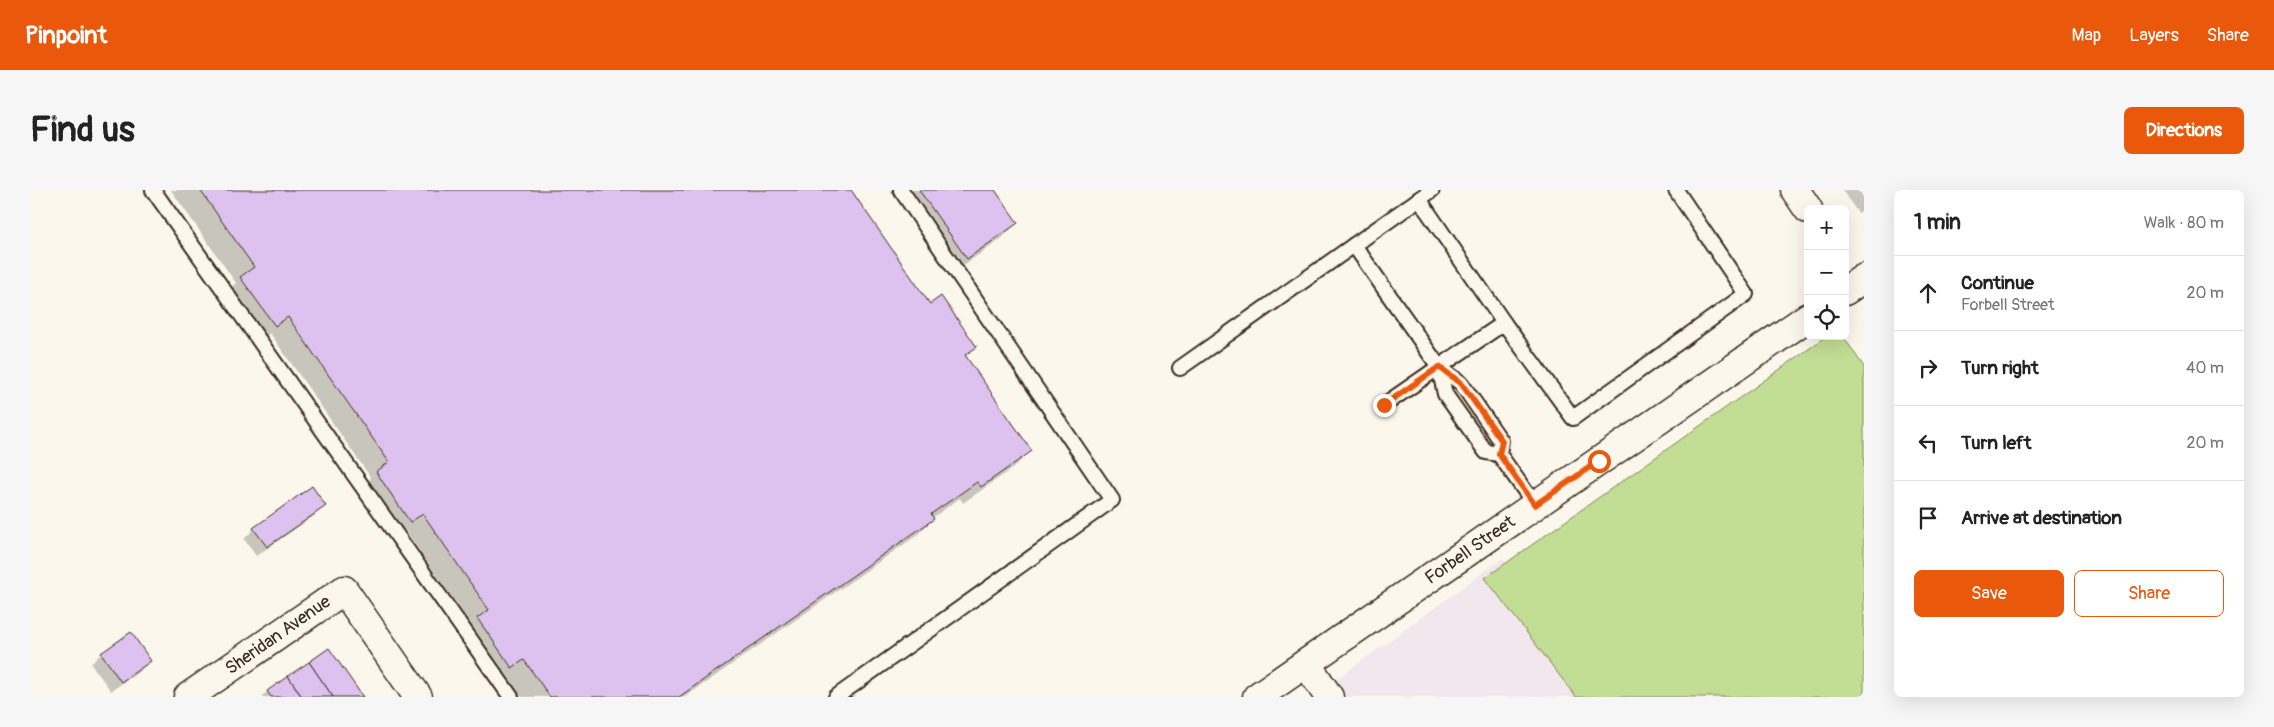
<!DOCTYPE html>
<html lang="en">
<head>
<meta charset="utf-8">
<style>
	:root { --surface:#fff; --page:#f6f6f6; --text:#222; --muted:#767676; --line:#e0e0e0; --accent:#ea580c }
	body { margin:0; font-family:Pangolin,sans-serif; background:var(--page); color:var(--text) }
	.controls { position:absolute; right:15px; top:15px; display:grid; overflow:hidden; border-radius:8px; box-shadow:0 5px 20px #0002 }
	.controls button { width:45px; height:45px; display:grid; place-items:center; padding:0; border:0; border-bottom:1px solid var(--line); background:var(--surface); color:var(--text); font:25px sans-serif }
	.stop { position:absolute; width:15px; height:15px; margin:-11px; border:4px solid #ea580c; border-radius:50%; background:#fff }
	.stop.end { background:#ea580c; border-color:#fff; box-shadow:0 1px 5px #0008 }
	.list { margin:0; padding:0; list-style:none }
	h2 { display:flex; justify-content:space-between; align-items:center; height:65px; margin:0; padding:0 20px; font-size:21px }
	h2 small { font-size:16px; font-weight:400; color:var(--muted) }
	.list li { display:grid; grid-template-columns:32px 1fr auto; gap:15px; align-items:center; box-sizing:border-box; height:75px; padding:0 20px; border-top:1px solid var(--line) }
	.list b { display:block; font-size:19px; white-space:nowrap }
	.list p { margin:0; font-size:16px; white-space:nowrap; color:var(--muted) }
	.list em { font-size:16px; font-style:normal; color:var(--muted) }
	.actions { display:flex; gap:10px; padding:15px 20px }
	.actions a { flex:1; padding:11px 0; border:1px solid var(--accent); border-radius:8px; text-align:center; font-size:18px; color:var(--accent) }
	.actions .main { background:var(--accent); color:#fff }
	.icon { flex:none; width:28px; height:28px; fill:none; stroke:currentColor; stroke-width:2; stroke-linecap:round; stroke-linejoin:round }
	.map { position:relative; flex:none; width:1834px; height:507px; overflow:hidden; border-radius:8px }
	header { display:flex; align-items:center; gap:30px; box-sizing:border-box; height:70px; padding:0 25px; background:var(--accent); color:#fff }
	header strong { font-size:24px }
	nav { display:flex; gap:28px; margin-inline-start:auto; font-size:18px }
	.intro { display:flex; align-items:center; justify-content:space-between; box-sizing:border-box; height:120px; padding:0 30px }
	h1 { margin:0; font-size:35px }
	.button { padding:12px 22px; border-radius:8px; background:var(--accent); color:#fff; font-size:18px; font-weight:700 }
	main { display:flex; gap:30px; padding:0 30px }
	aside { flex:1; background:var(--surface); border-radius:8px; box-shadow:0 5px 20px #0002 }
	.map>svg:first-child { display:block }
	.built { fill:#f2e7ed }
	.green { fill:#c2dd94; stroke:#7e8459 }
	.shadow { fill:#0003 }
	.building { fill:#ddc1ef; stroke:#3b2a1e }
	.lines { fill:none; stroke-linecap:round; stroke-linejoin:round }
	.service-casing { stroke:#3b2a1e; stroke-width:18 }
	.minor-casing { stroke:#3b2a1e; stroke-width:31 }
	.service { stroke:#fbf7ec; stroke-width:14 }
	.minor { stroke:#fbf7ec; stroke-width:28 }
	.route { stroke:#ea580c; stroke-width:6 }
	.labels { text-anchor:middle; dominant-baseline:central; stroke-width:4.5; stroke-linejoin:round; paint-order:stroke }
	.street-label { font-size:18px; fill:#3b2a1e; stroke:#fbf7ec }
</style>
</head>
<body>
<header>
<strong>Pinpoint</strong>
<nav><a>Map</a><a>Layers</a><a>Share</a></nav>
</header>
<div class="intro"><h1>Find us</h1><a class="button">Directions</a></div>
<main>
<div class="map">
<svg width="1834" height="507" viewBox="0 0 1834 507">
	<rect width="100%" height="100%" fill="#fbf7ec"/>
	<filter id="ink" filterUnits="userSpaceOnUse"><feTurbulence type="fractalNoise" baseFrequency=".02" numOctaves="2"/><feDisplacementMap in="SourceGraphic" scale="10" xChannelSelector="R" yChannelSelector="G"/><feConvolveMatrix kernelMatrix="1 2 1 2 8 2 1 2 1" color-interpolation-filters="sRGB"/></filter>
	<g filter="url(#ink)">
		<path class="built" d="M1473,368L1568,507H1282Z"/>
		<path class="green" d="M1797,146H1813L1834,177V507H1546L1455,388Z"/>
		<g class="shadow">
			<path d="M141,0H819L899,116L945,157L935,167L1000,261L983,278L933,313L930,308L902,328L903,329L886,346L655,507H491L477,486L465,495L431,446L441,435L375,340L363,348L329,300L341,288L240,143L227,153L194,105L206,93Z"/>
			<path d="M860,0H964L987,33L970,50L919,85Z"/>
			<path d="M1812,0H1834V19L1828,23Z"/>
			<path d="M294,316L284,326L226,366L214,349L224,339Z"/>
			<path d="M299,460L331,507H230Z"/>
			<path d="M71,464L120,471L110,481L81,501L61,474Z"/>
		</g>
		<g class="building">
			<path d="M170,0H821L900,114L911,106L947,157L935,165L1002,261L951,297L947,292L901,324L904,329L649,507H520L494,470L482,478L447,428L459,420L393,324L380,332L346,282L359,272L258,127L245,136L210,87L224,77Z"/>
			<path d="M889,0H965L988,33L937,69Z"/>
			<path d="M282,296L296,316L237,357L223,338Z"/>
			<path d="M101,442L121,471L91,492L71,463Z"/>
			<path d="M299,458L333,507H303L279,472Z"/>
			<path d="M279,472L303,507H272L258,486Z"/>
			<path d="M258,486L272,507H241L237,501Z"/>
		</g>
		<g class="lines">
			<g class="service-casing">
				<g id="service">
					<path d="M123,0L481,507"/>
					<path d="M1389,9L1474,133L1543,228L1716,104L1646,0"/>
					<path d="M1324,55L1409,177L1474,133"/>
					<path d="M1409,177L1431,193L1471,251L1469,264L1505,315"/>
					<path d="M1409,177L1415,204L1456,262L1469,264"/>
					<path d="M1150,178L1402,0"/>
					<path d="M1354,215L1409,177"/>
					<path d="M806,507L1082,310L871,0"/>
				</g>
			</g>
			<g class="minor-casing">
				<g id="minor">
					<path d="M1765,0L1778,19"/>
					<path d="M1815,101L1834,88"/>
					<path d="M1276,473L1299,507"/>
					<path d="M158,507L314,400L388,507"/>
					<path d="M1227,507L1778,127"/>
				</g>
			</g>
			<use href="#service" class="service"/>
			<use href="#minor" class="minor"/>
		</g>
	</g>
	<g class="lines" filter="url(#ink)">
		<path class="route" d="M1354,215L1409,177L1431,193L1472,251L1469,264L1505,315L1569,271"/>
	</g>
	<g class="labels">
		<g class="street-label">
			<text transform="translate(1440 360) rotate(-35)">Forbell Street</text>
			<text transform="translate(248 445) rotate(-35)">Sheridan Avenue</text>
		</g>
	</g>
</svg>
<div class="controls">
<button>+</button>
<button>−</button>
<button><svg class="icon" aria-label="locate" viewBox="0 0 24 24"><circle cx="12" cy="12" r="6"/><path d="M12 2v4M12 18v4M2 12h4M18 12h4"/></svg></button>
</div>
<div class="stop" style="left:1569px;top:271px"></div>
<div class="stop end" style="left:1354px;top:215px"></div>
</div>
<aside>
<h2>1 min<small>Walk · 80 m</small></h2>
<ul class="list">
<li><svg class="icon" aria-label="ahead" viewBox="0 0 24 24"><path d="M12 20V5M6 11l6-6 6 6"/></svg><div><b>Continue</b><p>Forbell Street</p></div><em>20 m</em></li>
<li><svg class="icon" aria-label="right" viewBox="0 0 24 24"><path d="M7 20v-9h11M14 6l5 5-5 5"/></svg><div><b>Turn right</b></div><em>40 m</em></li>
<li><svg class="icon" aria-label="left" viewBox="0 0 24 24"><path d="M17 20v-9H6M10 6l-5 5 5 5"/></svg><div><b>Turn left</b></div><em>20 m</em></li>
<li><svg class="icon" aria-label="arrive" viewBox="0 0 24 24"><path d="M6 21V4h12l-3 4 3 4H6"/></svg><div><b>Arrive at destination</b></div></li>
</ul>
<div class="actions"><a class="main">Save</a><a>Share</a></div>
</aside>
</main>
</body>
</html>
